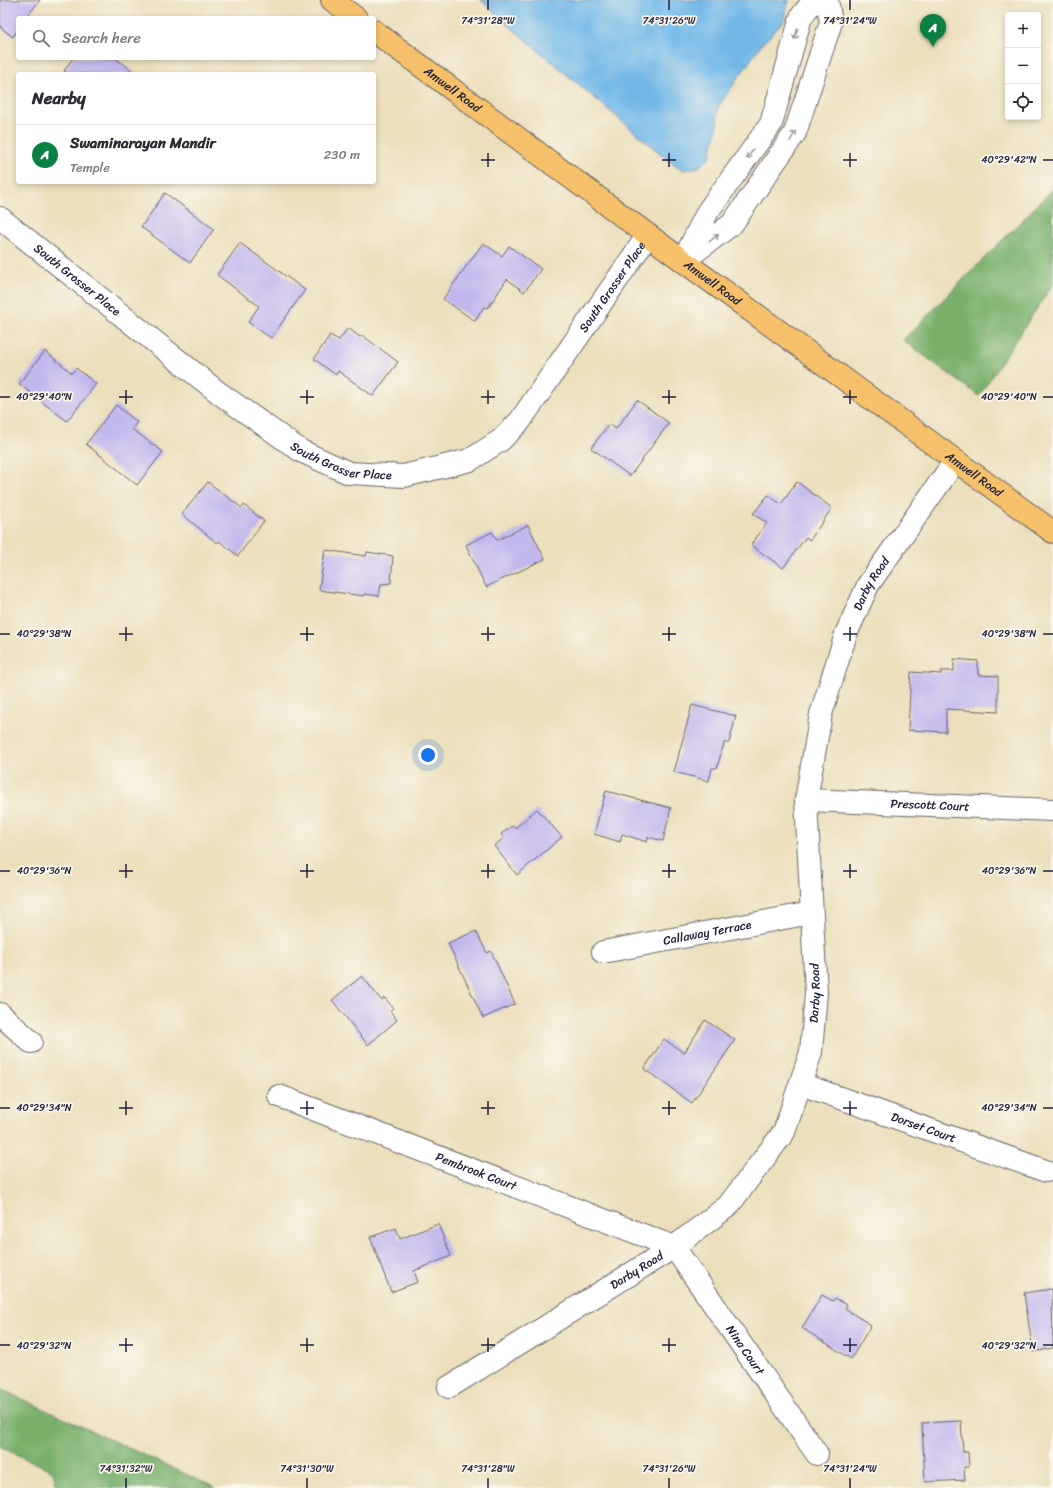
<!DOCTYPE html>
<html lang="en">
<head>
<meta charset="utf-8">
<style>
	:root { --surface:#fff; --page:#f2f2f3; --text:#2b2b33; --muted:#7c7c81; --line:#e1e1e2; --accent:#0b8043 }
	body { margin:0; font-family:Sriracha,sans-serif; background:var(--page); color:var(--text) }
	.controls { position:absolute; right:12px; top:12px; display:grid; overflow:hidden; border-radius:4px; box-shadow:0 2px 6px #0003 }
	.controls button { width:36px; height:36px; display:grid; place-items:center; padding:0; border:0; border-bottom:1px solid var(--line); background:var(--surface); color:var(--text); font:20px sans-serif }
	.you { position:absolute; left:428px; top:755px; width:14px; height:14px; margin:-10px; border:3px solid #fff; border-radius:50%; background:#1a73e8; box-shadow:0 0 0 6px #1a73e833 }
	.badge { display:grid; place-items:center; width:26px; height:26px; border-radius:50%; background:var(--accent); color:#fff; font-size:13px; font-weight:700 }
	.pin { position:absolute; translate:-50% -33px; filter:drop-shadow(0 1px 2px #0008) }
	.pin::after { content:''; position:absolute; top:21px; width:14px; height:12px; background:inherit; clip-path:polygon(0 0,100% 0,50% 100%) }
	.list { margin:0; padding:0; list-style:none }
	h2 { display:flex; justify-content:space-between; align-items:center; height:52px; margin:0; padding:0 16px; font-size:17px }
	h2 small { font-size:13px; font-weight:400; color:var(--muted) }
	.list li { display:grid; grid-template-columns:26px 1fr auto; gap:12px; align-items:center; box-sizing:border-box; height:60px; padding:0 16px; border-top:1px solid var(--line) }
	.list b { display:block; font-size:15px; white-space:nowrap }
	.list p { margin:0; font-size:13px; white-space:nowrap; color:var(--muted) }
	.list em { font-size:13px; font-style:normal; color:var(--muted) }
	.icon { flex:none; width:22px; height:22px; fill:none; stroke:currentColor; stroke-width:2; stroke-linecap:round; stroke-linejoin:round }
	.map { position:relative; flex:none; width:1053px; height:1488px; overflow:hidden }
	.search { position:absolute; background:var(--surface); box-shadow:0 2px 6px #0003; left:16px; top:16px; width:360px; height:44px; display:flex; align-items:center; gap:10px; box-sizing:border-box; padding:0 14px; border-radius:4px; color:var(--muted); font-size:15px }
	.panel { position:absolute; background:var(--surface); box-shadow:0 2px 6px #0003; left:16px; top:72px; width:360px; height:112px; border-radius:4px }
	.map>svg:first-child { display:block }
	.forest { fill:#79b06c; stroke:#4e6954 }
	.water { fill:#71b8e8; stroke:#4a6d92 }
	.building { fill:#c3b8ee }
	.lines { fill:none; stroke-linecap:round; stroke-linejoin:round }
	.minor-casing { stroke:#686468; stroke-width:24 }
	.major-casing { stroke:#686468; stroke-width:24 }
	.minor { stroke:#fff; stroke-width:22 }
	.major { stroke:#f6c16b; stroke-width:22 }
	.oneway { stroke:#9c9ca7 }
	.ticks { fill:none; stroke:#22223b; stroke-width:1.5 }
	.labels { text-anchor:middle; dominant-baseline:central; stroke-width:3.5; stroke-linejoin:round; paint-order:stroke }
	.street-label { font-size:12px; fill:#22223b; stroke:#fbf7ec }
	.ticks-label { font-size:10px; text-anchor:middle; fill:#22223b; stroke:#fbf7ec; stroke-width:3.5; stroke-linejoin:round; paint-order:stroke }
</style>
</head>
<body>
<div class="map">
<svg width="1053" height="1488" viewBox="0 0 1053 1488">
	<rect width="100%" height="100%" fill="#fbf7ec"/>
	<filter id="ink" filterUnits="userSpaceOnUse"><feTurbulence type="fractalNoise" baseFrequency=".025" numOctaves="2"/><feDisplacementMap in="SourceGraphic" scale="8" xChannelSelector="R" yChannelSelector="G"/><feConvolveMatrix kernelMatrix="1 2 1 2 8 2 1 2 1" color-interpolation-filters="sRGB"/></filter>
	<filter id="wash" filterUnits="userSpaceOnUse"><feTurbulence type="fractalNoise" baseFrequency=".012" numOctaves="4" result="noise"/><feDisplacementMap in="SourceGraphic" scale="16" xChannelSelector="R" yChannelSelector="G"/><feGaussianBlur stdDeviation="0.9" result="paint"/><feColorMatrix in="noise" values="0 0 0 0 0 0 0 0 0 0 0 0 0 0 0 0 0 1.4 0 .05"/><feComposite in="paint" operator="in"/></filter>
	<g filter="url(#wash)">
		<rect width="100%" height="100%" fill="#ebdfbc"/>
		<g class="forest">
			<path d="M1053,189V284L979,396L903,340Z"/>
			<path d="M0,1389L216,1488H57L53,1471L0,1447Z"/>
		</g>
		<path class="water" d="M481,0H789L783,22L761,45L718,107L717,129L710,157L699,167L682,170L663,156L500,18Z"/>
		<g id="blocks">
			<g class="building">
				<path d="M0,0H40L26,18H18V29L13,37L0,27Z"/>
				<path d="M73,58H115L137,74H69L64,71Z"/>
				<path d="M165,193L214,229L190,263L141,227Z"/>
				<path d="M240,243L305,290L271,338L248,322L259,306L217,275Z"/>
				<path d="M483,243L502,256L509,246L541,269L524,292L507,279L488,308L484,307L475,321L443,299Z"/>
				<path d="M348,328L360,337L362,335L398,362L373,396L338,371L336,375L314,359L330,335L339,340Z"/>
				<path d="M45,351L72,373L76,368L96,384L67,421L19,384Z"/>
				<path d="M637,400L669,423L630,476L591,448L609,424L616,429Z"/>
				<path d="M116,405L137,422L132,429L163,452L137,485L86,444Z"/>
				<path d="M208,482L242,508L244,505L264,521L238,556L219,541L217,543L182,514Z"/>
				<path d="M797,482L832,508L810,540L806,537L783,568L751,545L767,523L753,514L768,495L781,504Z"/>
				<path d="M528,525L545,559L486,587L466,545L492,532L497,540Z"/>
				<path d="M325,550L366,556L367,552L393,556L391,583L381,584L379,596L364,594V596L319,590Z"/>
				<path d="M954,659L978,661V675L998,676V712L946,709V732L908,730L911,672L941,674V671H954Z"/>
				<path d="M692,705L736,716L729,743H724L717,768H712L709,781L674,772Z"/>
				<path d="M606,791L671,808L663,841L648,837L647,842L622,834L620,842L594,834Z"/>
				<path d="M537,809L562,837L517,875L494,846L504,838L501,834L512,826L515,828Z"/>
				<path d="M476,931L487,953L491,951L515,1004L483,1018L448,943Z"/>
				<path d="M362,976L381,1000L385,998L393,1008L390,1011L397,1020L368,1045L332,1000Z"/>
				<path d="M705,1020L735,1040L692,1103L644,1069L664,1039L684,1053Z"/>
				<path d="M438,1224L451,1256L414,1271L418,1282L391,1292L370,1237L396,1228L400,1239Z"/>
				<path d="M1052,1289L1053,1348L1033,1352L1024,1293Z"/>
				<path d="M822,1295L833,1301L835,1298L847,1305L845,1309L871,1325L851,1359L802,1328Z"/>
				<path d="M961,1421L963,1452H968L969,1467H964L965,1480L925,1482L922,1423Z"/>
			</g>
		</g>
	</g>
	<g filter="url(#ink)">
		<use href="#blocks" fill-opacity="0" stroke="#686468" stroke-width="1"/>
		<g class="lines">
			<g class="minor-casing">
				<g id="minor">
					<path id="s1" d="M0,218L219,393L301,451L349,473L404,476L470,460L501,440L520,421L648,235"/>
					<path d="M685,257L708,211L771,124L801,17L814,0"/>
					<path d="M683,261L732,224L795,133L831,22L827,0"/>
					<path id="s2" d="M806,800L1053,810"/>
					<path id="s3" d="M603,952L811,913"/>
					<path d="M0,1014L31,1042"/>
					<path id="s4" d="M801,1084L1046,1171"/>
					<path id="s5" d="M279,1096L674,1247L817,1454"/>
					<path id="s6" d="M449,1387L674,1247L728,1206L784,1132L811,1052L816,993L806,800L821,714L846,634L868,585L955,461"/>
				</g>
			</g>
			<g class="major-casing">
				<g id="major">
					<path d="M332,0L356,18"/>
					<path id="s7" d="M374,31L683,261L1053,532"/>
				</g>
			</g>
			<use href="#minor" class="minor"/>
			<use href="#major" class="major"/>
		</g>
		<defs><path id="oneway-shaft" d="M-6 0H5M1.5-3L5.5 0L1.5 3" fill="none" stroke-width="1.6" stroke-linecap="round" stroke-linejoin="round"/></defs>
		<g class="oneway">
			<use href="#oneway-shaft" transform="translate(796 34) rotate(106)"/>
			<use href="#oneway-shaft" transform="translate(793 136) rotate(-59)"/>
			<use href="#oneway-shaft" transform="translate(750 154) rotate(126)"/>
			<use href="#oneway-shaft" transform="translate(714 238) rotate(-37)"/>
		</g>
	</g>
	<path class="ticks" d="M488,0V10M669,0V10M850,0V10M488,153V167M669,153V167M850,153V167M481,160H495M662,160H676M843,160H857M1043,160H1053M126,390V404M307,390V404M488,390V404M669,390V404M850,390V404M0,397H10M119,397H133M300,397H314M481,397H495M662,397H676M843,397H857M1043,397H1053M126,627V641M307,627V641M488,627V641M669,627V641M850,627V641M0,634H10M119,634H133M300,634H314M481,634H495M662,634H676M843,634H857M1043,634H1053M126,864V878M307,864V878M488,864V878M669,864V878M850,864V878M0,871H10M119,871H133M300,871H314M481,871H495M662,871H676M843,871H857M1043,871H1053M126,1101V1115M307,1101V1115M488,1101V1115M669,1101V1115M850,1101V1115M0,1108H10M119,1108H133M300,1108H314M481,1108H495M662,1108H676M843,1108H857M1043,1108H1053M126,1338V1352M307,1338V1352M488,1338V1352M669,1338V1352M850,1338V1352M0,1345H10M119,1345H133M300,1345H314M481,1345H495M662,1345H676M843,1345H857M1043,1345H1053M126,1478V1488M307,1478V1488M488,1478V1488M669,1478V1488M850,1478V1488"/>
	<g class="labels">
		<g class="street-label">
			<text stroke="none"><textPath href="#s7" startOffset="98">Amwell Road</textPath></text>
			<text stroke="none"><textPath href="#s1" startOffset="99">South Grosser Place</textPath></text>
			<text stroke="none"><textPath href="#s7" startOffset="422">Amwell Road</textPath></text>
			<text stroke="none"><textPath href="#s1" startOffset="783">South Grosser Place</textPath></text>
			<text stroke="none"><textPath href="#s1" startOffset="423">South Grosser Place</textPath></text>
			<text stroke="none"><textPath href="#s7" startOffset="746">Amwell Road</textPath></text>
			<text stroke="none"><textPath href="#s6" startOffset="990">Darby Road</textPath></text>
			<text stroke="none"><textPath href="#s2" startOffset="124">Prescott Court</textPath></text>
			<text stroke="none"><textPath href="#s3" startOffset="106">Callaway Terrace</textPath></text>
			<text stroke="none"><textPath href="#s6" startOffset="569">Darby Road</textPath></text>
			<text stroke="none"><textPath href="#s4" startOffset="130">Dorset Court</textPath></text>
			<text stroke="none"><textPath href="#s5" startOffset="211">Pembrook Court</textPath></text>
			<text stroke="none"><textPath href="#s6" startOffset="221">Darby Road</textPath></text>
			<text stroke="none"><textPath href="#s5" startOffset="548">Nina Court</textPath></text>
		</g>
	</g>
	<g class="ticks-label">
		<text x="488" y="24">74°31'28"W</text>
		<text x="669" y="24">74°31'26"W</text>
		<text x="850" y="24">74°31'24"W</text>
		<text x="1009" y="163">40°29'42"N</text>
		<text x="44" y="400">40°29'40"N</text>
		<text x="1009" y="400">40°29'40"N</text>
		<text x="44" y="637">40°29'38"N</text>
		<text x="1009" y="637">40°29'38"N</text>
		<text x="44" y="874">40°29'36"N</text>
		<text x="1009" y="874">40°29'36"N</text>
		<text x="44" y="1111">40°29'34"N</text>
		<text x="1009" y="1111">40°29'34"N</text>
		<text x="44" y="1349">40°29'32"N</text>
		<text x="1009" y="1349">40°29'32"N</text>
		<text x="126" y="1472">74°31'32"W</text>
		<text x="307" y="1472">74°31'30"W</text>
		<text x="488" y="1472">74°31'28"W</text>
		<text x="669" y="1472">74°31'26"W</text>
		<text x="850" y="1472">74°31'24"W</text>
	</g>
</svg>
<div class="controls">
<button>+</button>
<button>−</button>
<button><svg class="icon" aria-label="locate" viewBox="0 0 24 24"><circle cx="12" cy="12" r="6"/><path d="M12 2v4M12 18v4M2 12h4M18 12h4"/></svg></button>
</div>
<div class="you"></div>
<div class="pin badge" style="left:933px;top:47px">A</div>
<div class="search"><svg class="icon" aria-label="search" viewBox="0 0 24 24"><circle cx="10" cy="10" r="6"/><path d="M15 15l6 6"/></svg>Search here</div>
<section class="panel">
<h2>Nearby<small></small></h2>
<ul class="list">
<li><span class="badge">A</span><div><b>Swaminarayan Mandir</b><p>Temple</p></div><em>230 m</em></li>
</ul>
</section>
</div>
</body>
</html>
